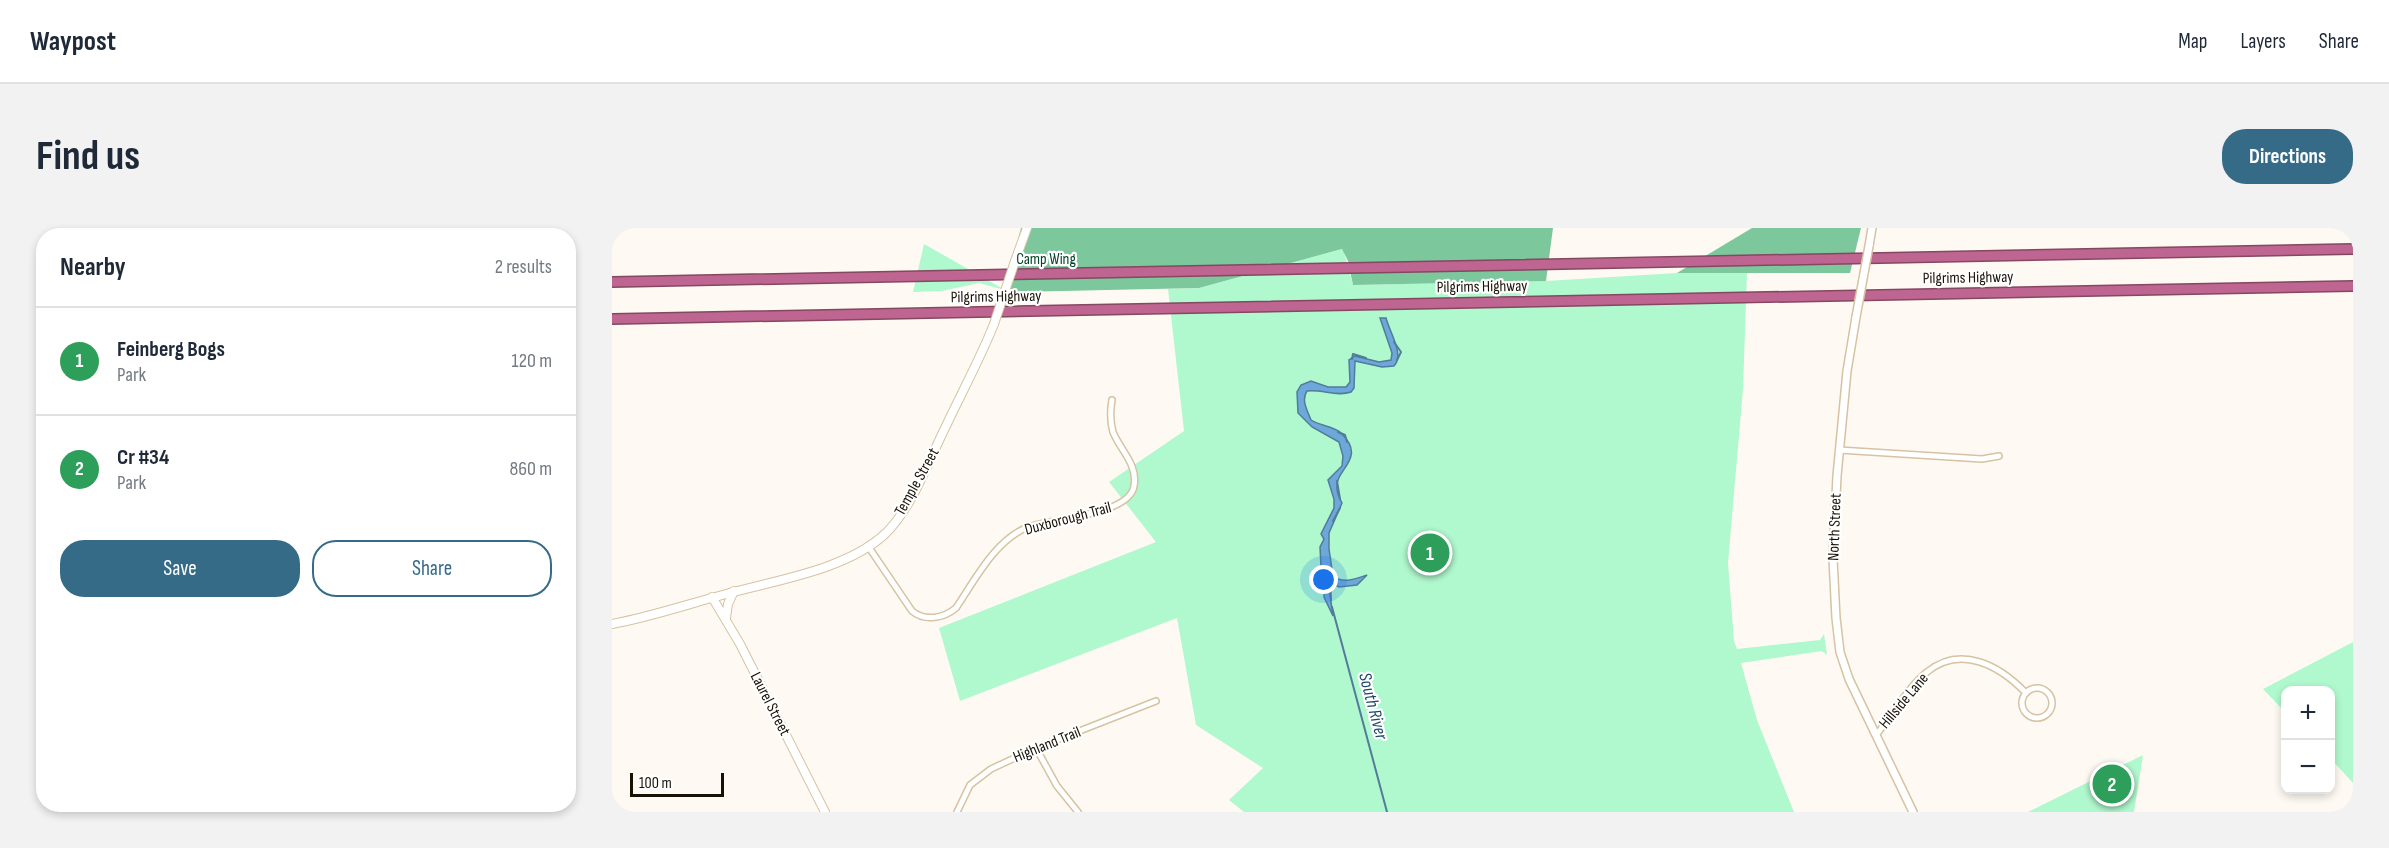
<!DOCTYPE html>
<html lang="en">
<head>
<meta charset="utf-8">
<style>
	:root { --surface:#fff; --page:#f2f2f3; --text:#1f2937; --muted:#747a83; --line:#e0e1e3; --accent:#356b87 }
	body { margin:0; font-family:"Sofia Sans Condensed",sans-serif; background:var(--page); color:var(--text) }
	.controls { position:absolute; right:18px; bottom:18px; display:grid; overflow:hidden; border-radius:12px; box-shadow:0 3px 9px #0003 }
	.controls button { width:54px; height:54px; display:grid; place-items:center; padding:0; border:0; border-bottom:2px solid var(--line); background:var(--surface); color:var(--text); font:30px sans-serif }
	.scale { position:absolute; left:18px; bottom:15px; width:94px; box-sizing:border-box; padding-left:6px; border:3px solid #181106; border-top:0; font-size:16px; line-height:21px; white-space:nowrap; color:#181106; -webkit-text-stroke:4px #fff; paint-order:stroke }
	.you { position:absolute; left:712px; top:352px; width:21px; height:21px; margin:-15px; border:4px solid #fff; border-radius:50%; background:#1a73e8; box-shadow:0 0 0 9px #1a73e833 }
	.badge { display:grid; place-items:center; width:39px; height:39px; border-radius:50%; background:var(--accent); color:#fff; font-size:20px; font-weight:700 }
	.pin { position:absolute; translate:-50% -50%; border:3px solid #fff; box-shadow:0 2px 6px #0006 }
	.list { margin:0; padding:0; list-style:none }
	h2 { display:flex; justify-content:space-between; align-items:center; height:78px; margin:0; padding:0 24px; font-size:26px }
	h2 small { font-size:20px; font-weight:400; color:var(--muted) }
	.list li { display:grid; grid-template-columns:39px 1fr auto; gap:18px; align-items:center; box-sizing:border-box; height:108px; padding:0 24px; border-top:2px solid var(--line) }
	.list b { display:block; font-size:22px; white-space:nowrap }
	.list p { margin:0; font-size:20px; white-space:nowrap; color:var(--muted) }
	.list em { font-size:20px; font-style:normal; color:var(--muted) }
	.actions { display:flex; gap:12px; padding:18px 24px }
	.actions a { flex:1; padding:14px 0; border:2px solid var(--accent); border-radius:24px; text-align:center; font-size:21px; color:var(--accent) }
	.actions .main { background:var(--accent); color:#fff }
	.map { position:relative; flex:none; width:1741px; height:584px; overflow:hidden; border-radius:24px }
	header { display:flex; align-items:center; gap:36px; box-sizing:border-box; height:84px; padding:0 30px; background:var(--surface); border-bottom:2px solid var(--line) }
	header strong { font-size:28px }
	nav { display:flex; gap:33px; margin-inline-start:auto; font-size:21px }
	.intro { display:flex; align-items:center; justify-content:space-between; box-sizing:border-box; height:144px; padding:0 36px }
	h1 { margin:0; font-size:42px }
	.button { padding:15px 27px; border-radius:24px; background:var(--accent); color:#fff; font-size:21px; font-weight:700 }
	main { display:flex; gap:36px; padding:0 36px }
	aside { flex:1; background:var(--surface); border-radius:24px; box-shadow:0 3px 9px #0003 }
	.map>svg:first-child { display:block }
	.green { fill:#b0f8ce }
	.forest { fill:#7cc79c }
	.water { fill:#6ca8da; stroke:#537b9a; stroke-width:1.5 }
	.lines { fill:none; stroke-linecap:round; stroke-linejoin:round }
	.stream { stroke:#537b9a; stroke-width:2 }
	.minor-casing { stroke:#d7c2a2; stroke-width:8 }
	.tertiary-casing { stroke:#d7c2a2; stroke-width:10 }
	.secondary-casing { stroke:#d7c2a2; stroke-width:10 }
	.motorway-casing { stroke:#844860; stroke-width:12 }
	.minor { stroke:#fff; stroke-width:5 }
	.tertiary { stroke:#fff; stroke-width:7 }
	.secondary { stroke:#fff; stroke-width:8 }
	.motorway { stroke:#be6591; stroke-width:9 }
	.tertiary-bridge-casing { stroke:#d7c2a2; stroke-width:10; stroke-linecap:butt }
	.secondary-bridge-casing { stroke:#d7c2a2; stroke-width:10; stroke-linecap:butt }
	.tertiary-bridge { stroke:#fff; stroke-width:7 }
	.secondary-bridge { stroke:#fff; stroke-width:8 }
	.labels { text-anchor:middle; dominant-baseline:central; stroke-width:4.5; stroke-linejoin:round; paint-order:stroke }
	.park-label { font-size:16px; fill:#054429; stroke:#fff }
	.street-label { font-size:16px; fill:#181106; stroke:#fff }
	.water-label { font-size:18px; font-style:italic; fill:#1d486b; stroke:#fff }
</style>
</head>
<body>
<header>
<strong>Waypost</strong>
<nav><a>Map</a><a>Layers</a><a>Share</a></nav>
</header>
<div class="intro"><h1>Find us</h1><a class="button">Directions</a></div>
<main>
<aside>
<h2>Nearby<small>2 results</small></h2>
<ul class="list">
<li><span class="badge" style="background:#2e9e5b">1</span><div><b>Feinberg Bogs</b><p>Park</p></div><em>120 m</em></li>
<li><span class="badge" style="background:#2e9e5b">2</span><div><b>Cr #34</b><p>Park</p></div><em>860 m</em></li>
</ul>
<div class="actions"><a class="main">Save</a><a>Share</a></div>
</aside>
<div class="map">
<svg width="1741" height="584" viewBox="0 0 1741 584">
	<rect width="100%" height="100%" fill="#fefaf3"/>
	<g class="green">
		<path d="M312,16L393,62L367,55L330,63L301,64Z"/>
		<path d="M731,21L741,57L934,53L1065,45H1135L1131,161L1116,335L1122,413L1125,421L1208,412L1212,406L1215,427L1210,423L1129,435L1145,492L1182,584H632L617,572L651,540L584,497L565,390L348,473L327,400L544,314L497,254L572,203L556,61L587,60Z"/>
		<path d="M1741,414V555L1719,531L1718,463H1674L1673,484L1651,461Z"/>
		<path d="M1531,527L1522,584H1416Z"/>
	</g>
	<g class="forest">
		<path d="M409,0H941L934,53L741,57L736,33L730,21L587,60L404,64L393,62Z"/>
		<path d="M1140,0H1249L1238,45H1065Z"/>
	</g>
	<path class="water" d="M768,90H774C777,103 793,127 782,138L770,139L743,133L742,160L739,164C725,169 710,161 695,163C689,172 695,182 699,192C708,198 722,198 729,205C756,231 722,241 725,261C725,266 728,271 730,275L717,305V321L721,348C731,356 743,351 755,347L745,357L727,359L716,353L721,388L712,369L713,346L709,339L708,319L712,311L709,306L722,280V271L716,252L730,238L731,228L727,214L700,199L686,185L685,164L689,157L699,153L716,159H734L738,154L737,132L743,128L767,134L779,132L780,125Z"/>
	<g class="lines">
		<g class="stream">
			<path d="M782,114L789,124L785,132"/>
			<path d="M740,131L741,126L754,130"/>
			<path d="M726,204L733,207L735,214"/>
			<path d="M725,253L728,271"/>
			<path d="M721,293L728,280"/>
			<path d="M718,350L719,372"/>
			<path d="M720,379L775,584"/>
		</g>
		<g class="minor-casing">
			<g id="minor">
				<path d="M1227,222L1370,231L1387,228"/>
				<path d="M256,318L300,383C313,394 332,390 344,380C363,352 383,312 416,299C441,290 518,287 522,258C526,236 508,222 501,204C498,193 498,183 500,172"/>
				<circle cx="1425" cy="475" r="15"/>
				<path d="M1265,506C1279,488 1298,457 1315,444C1349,416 1388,438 1414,465"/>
				<path d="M424,520L445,558L466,584"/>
				<path d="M345,584L358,557L379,541L424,520L544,473"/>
			</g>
		</g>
		<g class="tertiary-casing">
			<g id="tertiary">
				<path d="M1257,18L1260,0"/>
				<path d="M1244,89L1235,143L1225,248L1221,331L1224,390L1228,424L1237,451L1301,584"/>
			</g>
		</g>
		<g class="secondary-casing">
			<g id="secondary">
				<path d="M403,33L415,0"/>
				<path d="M100,369L128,416L213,584"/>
				<path d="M114,390L116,376L122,363"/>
				<path d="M0,396C39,389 76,376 114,366C164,352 235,342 274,305C301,278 317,232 334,198C350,164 368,131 382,96"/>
			</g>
		</g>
		<g class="motorway-casing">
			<g id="motorway">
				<path d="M0,54L1741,21"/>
				<path d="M0,91L1741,58"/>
			</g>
		</g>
		<use href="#minor" class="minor"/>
		<use href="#tertiary" class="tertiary"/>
		<use href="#secondary" class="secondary"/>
		<use href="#motorway" class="motorway"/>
		<g class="tertiary-bridge-casing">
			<path id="tertiary-bridge" d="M1244,89L1257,18"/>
		</g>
		<g class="secondary-bridge-casing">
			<path id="secondary-bridge" d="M382,96L403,33"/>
		</g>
		<use href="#tertiary-bridge" class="tertiary-bridge"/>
		<use href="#secondary-bridge" class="secondary-bridge"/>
	</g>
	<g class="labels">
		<g class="park-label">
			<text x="434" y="31">Camp Wing</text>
		</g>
		<g class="street-label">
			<text transform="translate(1356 50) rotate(-1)">Pilgrims Highway</text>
			<text transform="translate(870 59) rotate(-1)">Pilgrims Highway</text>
			<text transform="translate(384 69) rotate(-1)">Pilgrims Highway</text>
			<text transform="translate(305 254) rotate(-61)">Temple Street</text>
			<text transform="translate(456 291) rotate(-15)">Duxborough Trail</text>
			<text transform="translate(1223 299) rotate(-88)">North Street</text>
			<text transform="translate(1292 473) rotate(-50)">Hillside Lane</text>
			<text transform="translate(158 476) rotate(63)">Laurel Street</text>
			<text transform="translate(435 517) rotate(-22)">Highland Trail</text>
		</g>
		<g class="water-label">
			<text transform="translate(761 478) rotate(75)">South River</text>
		</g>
	</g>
</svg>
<div class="controls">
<button>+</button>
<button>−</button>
</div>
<div class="scale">100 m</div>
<div class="you"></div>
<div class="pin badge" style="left:818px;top:325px;background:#2e9e5b">1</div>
<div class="pin badge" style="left:1500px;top:556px;background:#2e9e5b">2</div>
</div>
</main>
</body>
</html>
